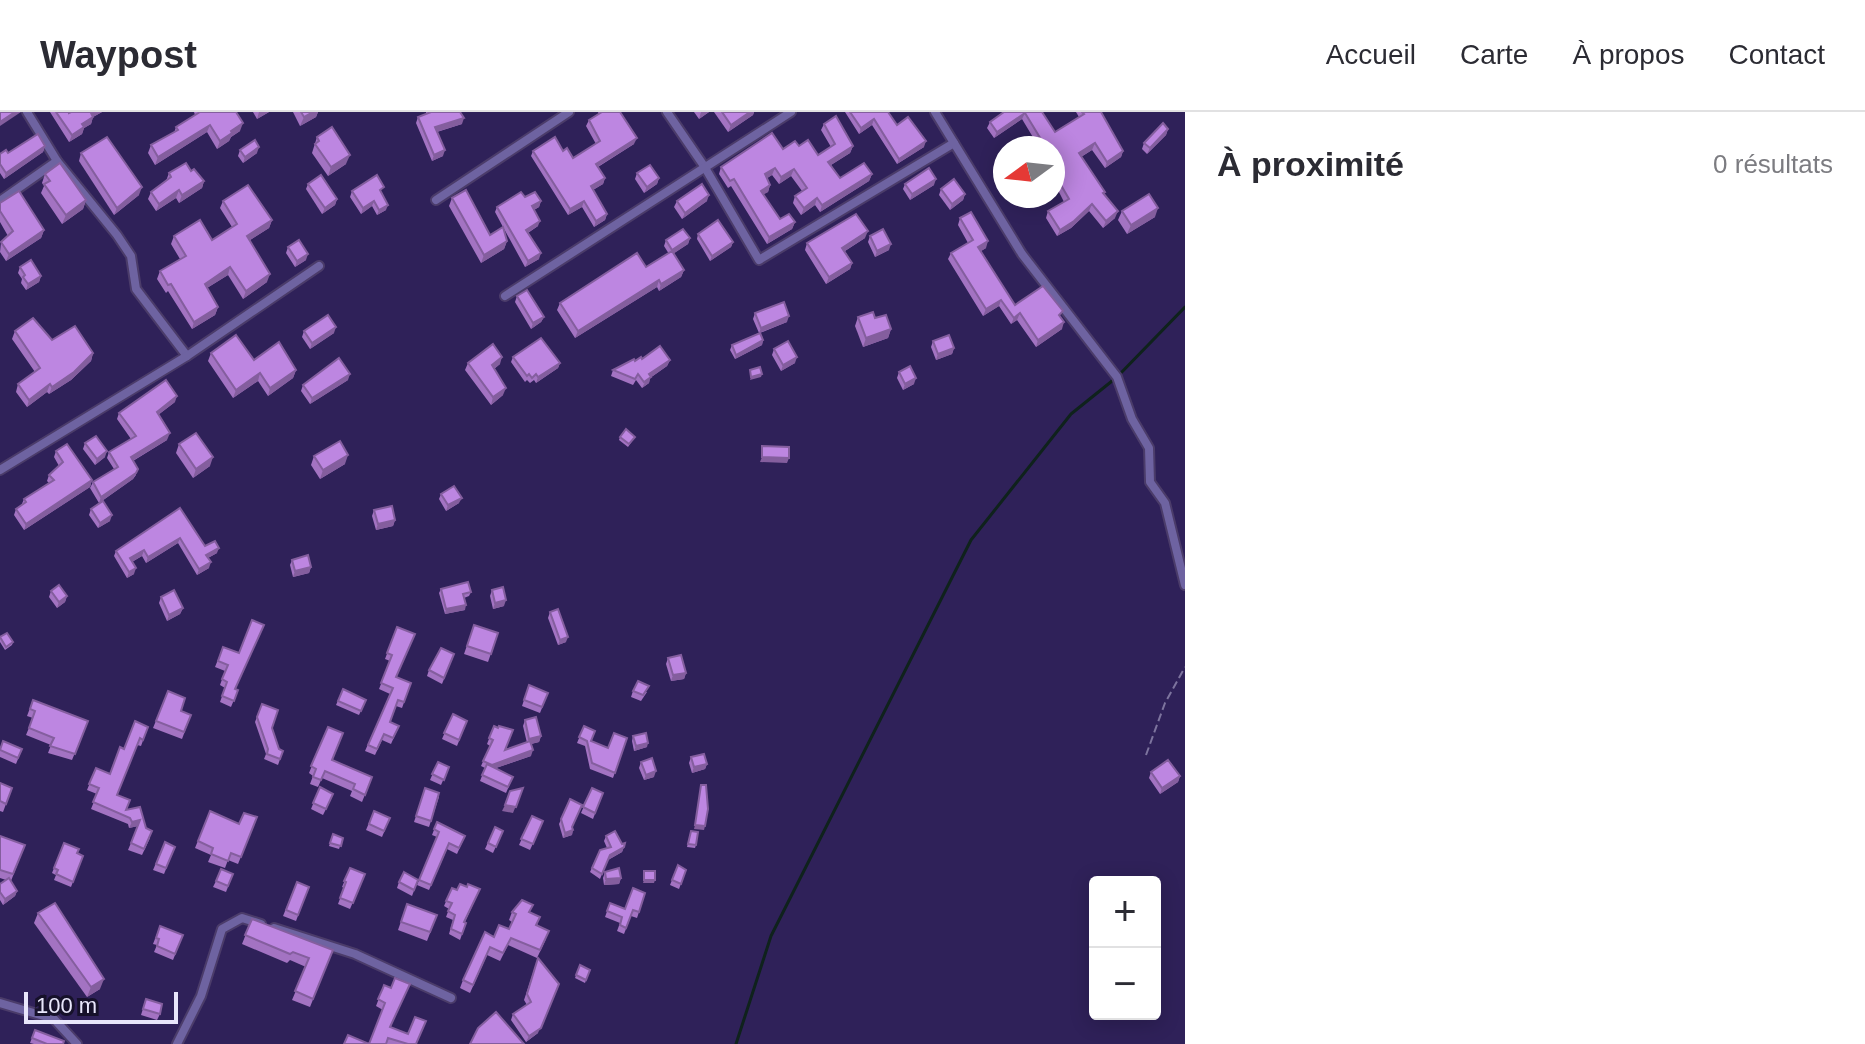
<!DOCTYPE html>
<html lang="fr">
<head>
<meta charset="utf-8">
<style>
	:root { --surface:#fff; --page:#f2f2f3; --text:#2b2b33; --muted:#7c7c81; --line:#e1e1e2 }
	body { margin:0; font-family:Helvetica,sans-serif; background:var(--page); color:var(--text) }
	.controls { position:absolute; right:24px; bottom:24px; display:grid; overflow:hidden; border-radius:8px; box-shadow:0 4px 20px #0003 }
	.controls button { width:72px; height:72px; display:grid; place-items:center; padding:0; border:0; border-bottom:2px solid var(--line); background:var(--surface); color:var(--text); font:40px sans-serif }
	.compass { position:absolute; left:993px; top:24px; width:72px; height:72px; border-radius:50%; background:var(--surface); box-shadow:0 4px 20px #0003; rotate:255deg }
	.scale { position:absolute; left:24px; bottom:20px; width:154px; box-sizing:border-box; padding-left:8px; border:4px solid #e8e6fb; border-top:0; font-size:22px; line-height:28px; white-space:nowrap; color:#e8e6fb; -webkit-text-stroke:6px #16112a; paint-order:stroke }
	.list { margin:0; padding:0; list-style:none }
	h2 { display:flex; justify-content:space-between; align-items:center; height:104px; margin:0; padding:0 32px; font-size:34px }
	h2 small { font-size:26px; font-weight:400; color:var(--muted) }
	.map { position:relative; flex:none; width:1185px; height:932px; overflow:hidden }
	header { display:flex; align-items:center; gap:48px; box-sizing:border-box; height:112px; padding:0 40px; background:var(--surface); border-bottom:2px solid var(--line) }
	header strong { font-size:38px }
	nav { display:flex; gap:44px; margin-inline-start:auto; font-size:28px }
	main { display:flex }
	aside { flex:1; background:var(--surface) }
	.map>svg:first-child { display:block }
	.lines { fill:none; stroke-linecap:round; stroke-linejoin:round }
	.stream { stroke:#0f221c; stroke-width:3 }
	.minor-casing { stroke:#4b3c6a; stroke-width:12 }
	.path { stroke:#7d749e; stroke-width:2; stroke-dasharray:8 4; stroke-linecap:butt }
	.minor { stroke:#6e63a1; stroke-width:8 }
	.wall { fill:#a373c2 }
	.shaded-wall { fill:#845e9e }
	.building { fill:#bd86e1; stroke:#845e9e; stroke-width:2 }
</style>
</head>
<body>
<header>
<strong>Waypost</strong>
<nav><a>Accueil</a><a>Carte</a><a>À propos</a><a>Contact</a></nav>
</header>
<main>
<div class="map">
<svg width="1185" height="932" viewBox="0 0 1185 932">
	<rect width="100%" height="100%" fill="#2f2159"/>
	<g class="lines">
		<path class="stream" d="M736,932L771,824L971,428L1071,302L1117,265L1185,195"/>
		<g class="minor-casing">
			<g id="minor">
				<path d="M27,0L57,49L117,123L131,144L136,177L187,244"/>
				<path d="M667,0L704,54L759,148L954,31"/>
				<path d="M935,0L1022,142L1117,265L1132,307L1149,336L1150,370L1165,391L1185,473"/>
				<path d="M436,88L569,0"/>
				<path d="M0,89L57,49"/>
				<path d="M505,184L791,0"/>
				<path d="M0,358L187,244L319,154"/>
				<path d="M274,816L355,842L451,886"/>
				<path d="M0,891L54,907L77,932"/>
				<path d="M177,932L201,884L222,817L242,806L261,812"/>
			</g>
		</g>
		<path class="path" d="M1146,643L1165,591L1185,555"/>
		<use href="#minor" class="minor"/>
	</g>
	<g class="wall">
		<path d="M50,0H69V1L71,0H102L93,5L91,12L84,16L82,22L69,30Z"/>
		<path d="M194,0H236L240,19L231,25L229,29L217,37L207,20L155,53L148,41L151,33L174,21L176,15L195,3Z"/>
		<path d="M253,0H269L257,7Z"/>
		<path d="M293,0H318L316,5L300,14Z"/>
		<path d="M426,0H460L462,12L437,20L443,44L432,49L416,11L418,5L426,2Z"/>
		<path d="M598,0H620L634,32L598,55L605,66L603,72L593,78L607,102L605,108L594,115L582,95L568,103L531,44L533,39H563L573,46L596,32L586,14L589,8L599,2Z"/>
		<path d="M694,0H709L699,7Z"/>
		<path d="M714,0H754L753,3L728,20Z"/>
		<path d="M845,0H888L897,13L924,35L897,52L872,13L859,22Z"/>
		<path d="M1004,0H1042L1055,20L1079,5L1076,0H1101L1123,39L1121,45L1105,56L1092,38L1081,45L1104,83L1115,106L1103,116L1089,99L1071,116L1057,124L1046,106L1048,99L1064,90L1056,74L1057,71L1053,64L1054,60L1053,58V36L1037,32L1022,7L994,26L987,16L990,10Z"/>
		<path d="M824,12L853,34L850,41L831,53L840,66L872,62L869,69L820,100L815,93L801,103L793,91L795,84L802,79L791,64L779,72L772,63L767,66L770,73L768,80L763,82L780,107L795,110L792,117L767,132L731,74L728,76L719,62L721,55L783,37L799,34L818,43L831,35L821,18Z"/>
		<path d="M1168,17L1166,23L1147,42L1142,37L1144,31Z"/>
		<path d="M317,25L346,52L328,64L312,41Z"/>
		<path d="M45,34L43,40L4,67L0,61V42Z"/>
		<path d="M240,38L257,41L243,51L238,44Z"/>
		<path d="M81,41L139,83L114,103L79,49Z"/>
		<path d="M191,59L204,69L202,76L179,91L176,86L156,99L148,87L151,80L166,69L169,61Z"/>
		<path d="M637,61L659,66L657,72L644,81L635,67Z"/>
		<path d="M45,62L86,88L83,97L62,112L41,81L44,74L42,71Z"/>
		<path d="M308,72L337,87L335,93L322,102L306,77Z"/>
		<path d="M905,72L934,73L910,88L903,77Z"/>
		<path d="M941,77L965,82L963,88L950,98L939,83Z"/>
		<path d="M352,79L382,81L386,98L377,103L372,94L361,102L350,85Z"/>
		<path d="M525,85L541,89L539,95L534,98L538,114L528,121L539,147L525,155L503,115L507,129L504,137L481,151L449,94L452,86L490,123L503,115L495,100L497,95Z"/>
		<path d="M223,89L272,108L269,116L250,128L267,170L243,187L228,163L207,176L218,195L215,203L192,217L168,179L166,181L157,167L160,159L180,147L171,132L174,124L212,128L232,115L220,96Z"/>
		<path d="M677,89H707L682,107L674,95Z"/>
		<path d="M0,91L44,118L41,126L6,149L0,140L1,130L8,124L0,110Z"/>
		<path d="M1122,99L1155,105L1127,122L1118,108Z"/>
		<path d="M960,106L986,136L981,139L1015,193L1061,205L1062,217L1036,235L1017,208L1011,212L999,194L983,204L948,147L951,141L968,131L958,113Z"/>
		<path d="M698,122L733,130L731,135L710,149L697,127Z"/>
		<path d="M870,124L889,138L875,145L868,130Z"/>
		<path d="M690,126L688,132L674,141L684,158L681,165L659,179L657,175L575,226L557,198L560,191L646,155L669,142L664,134L666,128Z"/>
		<path d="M865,126L845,139L852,151L850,157L826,172L805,138L807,131Z"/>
		<path d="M288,135L306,148L295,155L286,141Z"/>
		<path d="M20,155L41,164L39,170L26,178L21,171L22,167L18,161Z"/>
		<path d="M517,184L544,205L541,210L531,217L515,190Z"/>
		<path d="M755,201L787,210L760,221L763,228L762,233L735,247L730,238L732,233L759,221L753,207Z"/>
		<path d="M858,205L875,206L891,217L888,226L863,235L855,214Z"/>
		<path d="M15,219L52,228L93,241L91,249L71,268L49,282L47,280L27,295L16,280L18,272L35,260L12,227Z"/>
		<path d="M304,219L334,221L310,237L302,225Z"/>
		<path d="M933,229L954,236L952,242L936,248L931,235Z"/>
		<path d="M774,237L795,251L781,259L772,243Z"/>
		<path d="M211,241L296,258L293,266L268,284L258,269L233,286L208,249Z"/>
		<path d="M513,245L560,251L558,256L536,271L534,268L530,271L527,268L525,270L511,250Z"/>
		<path d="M642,247L670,248L667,254L650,266L649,271L642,276L636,268L633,273L611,264L613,258Z"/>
		<path d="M468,251L500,252L494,257L503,283L491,293L465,258Z"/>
		<path d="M899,260L914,272L903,278L897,266Z"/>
		<path d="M348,268L310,292L301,279L303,273Z"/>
		<path d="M175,290L158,303L167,328L133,349L136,363L133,367L99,391L90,376L93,370L114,357L107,346L109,340L131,327L117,307L119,301Z"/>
		<path d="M620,325H635L628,335L619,328Z"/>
		<path d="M85,331L105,345L95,353L83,337Z"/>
		<path d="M179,332L210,354L193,366L176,341Z"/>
		<path d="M56,339L92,368L90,375L24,418L14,403L16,397L21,394L24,387L49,371L47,369L49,363L59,354L54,345Z"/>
		<path d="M314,344L345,352L320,367L311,353Z"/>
		<path d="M441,382L459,391L446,399L439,387Z"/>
		<path d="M180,396L205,434L217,441L208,446L209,456L197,463L178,431L146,451L142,444L132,450L134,462L127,466L114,444L116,439Z"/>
		<path d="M91,397L110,409L98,416L89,403Z"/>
		<path d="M374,398L395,408L393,414L376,418L372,404Z"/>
		<path d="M292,448L311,455L309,461L293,465L290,453Z"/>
		<path d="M441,477L471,480L469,484L464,486L465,498L445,502L439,481Z"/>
		<path d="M492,478L504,494L493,497L490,484Z"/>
		<path d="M51,479L67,484L65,490L57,496L49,485Z"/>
		<path d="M161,485L183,496L180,502L167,509L159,491Z"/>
		<path d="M550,500L566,530L558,533L548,506Z"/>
		<path d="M474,513L498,521L488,550L464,542Z"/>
		<path d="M397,515L396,566L411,571L402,596L396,594L390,610L399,614L391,632L382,628L375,643L365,639L390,582L379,577L390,549L385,547Z"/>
		<path d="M0,525L13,530L12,533L5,538L0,530Z"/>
		<path d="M223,535L236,578H238L231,595L220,590L225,576L220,573L225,559L215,555Z"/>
		<path d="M454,542L442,572L427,564L429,558Z"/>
		<path d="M668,546L686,561L684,567L671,569L666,552Z"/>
		<path d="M529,573L548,581L540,601L522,594Z"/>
		<path d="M343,577L366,588L359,603L336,593Z"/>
		<path d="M168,579L181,599L191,603L182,627L153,616Z"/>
		<path d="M633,579L647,580L641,589L631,585Z"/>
		<path d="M33,588L88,609L72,648L48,641L51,633L26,623L33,606L27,604Z"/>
		<path d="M262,592L279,637L283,639L278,653L264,647L266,642L255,610Z"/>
		<path d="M453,602L467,609L457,634L442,627Z"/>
		<path d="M525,608L541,624L539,630L531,632V644L496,656L513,665L506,681L480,669L485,656L481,654L490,634L487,632L494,614L506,638L527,631L523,614Z"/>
		<path d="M584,614L591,629L608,636L627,626L613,666L590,657L585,634L577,631Z"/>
		<path d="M148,615L141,634L137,633L117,683L127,698L146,716L150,726L142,743L128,738L138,714L129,716L128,712L91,697L97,682L87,678L96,656L110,662L124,637Z"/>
		<path d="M328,615L332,648L372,665L362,690L350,684L352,679L322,666L318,675L310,672L313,664L309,661Z"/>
		<path d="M633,624L647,635L634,639L632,629Z"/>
		<path d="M0,635L22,637L16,652L0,645Z"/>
		<path d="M691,645L707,652L705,657L692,661L689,651Z"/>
		<path d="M438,650L449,655L441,673L430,668Z"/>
		<path d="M641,650L654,665L644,668L639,656Z"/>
		<path d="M1151,660L1180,664L1178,670L1160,682L1149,666Z"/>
		<path d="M0,671L12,676L3,700L0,699Z"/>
		<path d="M320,675L331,687L323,703L311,697Z"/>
		<path d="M425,676L439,685L429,715L414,710Z"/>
		<path d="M592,676L603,681L593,707L581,701Z"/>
		<path d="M570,687L573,716L572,723L563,726L559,712Z"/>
		<path d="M210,699L239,712L257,705L238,752L228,748L225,756L208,750L211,743L195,736Z"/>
		<path d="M374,699L390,706L382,725L366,718Z"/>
		<path d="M532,704L543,709L530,738L519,733Z"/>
		<path d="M437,710L465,724L457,742L447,737L429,778L417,773L437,725L432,723Z"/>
		<path d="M495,715L503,719L493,741L485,737Z"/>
		<path d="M333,722L343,726L339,737L329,734Z"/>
		<path d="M690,722L696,733L695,736L687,735Z"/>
		<path d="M0,724L25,733L11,769L17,779L15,784L3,793L0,788V772L6,768L0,766Z"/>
		<path d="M606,724L624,735L622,740L608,748L600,767L590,760L600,738L607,736L604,729Z"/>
		<path d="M165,730L175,735L164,762L153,758Z"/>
		<path d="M64,731L77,741L83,744L71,775L54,768L56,763L52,761Z"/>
		<path d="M678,753L686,758L679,777L670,773Z"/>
		<path d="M350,756L365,762L350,797L338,792L344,776L342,775Z"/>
		<path d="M605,760L621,766L619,772L604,773L603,766Z"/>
		<path d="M233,762L226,780L213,775L216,769Z"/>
		<path d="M418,768L412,784L397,776L399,770Z"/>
		<path d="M297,770L309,775L296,809L283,804Z"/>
		<path d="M467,775L480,777L465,810L466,811L460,828L449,822L453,808L446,805L449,797L444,794L452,776L457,778Z"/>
		<path d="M633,776L639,800L637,806L631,804L624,822L617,819L620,811L605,805L610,791L625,797Z"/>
		<path d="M407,792L437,803L427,829L398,818Z"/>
		<path d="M512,800H530L546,827L537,846L508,833L500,849L487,843L470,881L460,876L463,868L494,825L509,817L512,810L509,808Z"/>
		<path d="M38,801L100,877L87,885L34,811Z"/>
		<path d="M252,807L333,838L310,895L292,888L306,855L290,848L287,851L242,832Z"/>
		<path d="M160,814L183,823L173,848L154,840L157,833L153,832Z"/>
		<path d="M538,846V921L526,930L511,908L513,902L527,893L524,888Z"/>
		<path d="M580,853L590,858L585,871L575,866Z"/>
		<path d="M383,876L391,916L417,932H344H369L383,898L376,894Z"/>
		<path d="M146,887L160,902L157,908L141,903Z"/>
		<path d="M35,918L63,932H34L30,931Z"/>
	</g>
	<g class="shaded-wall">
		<path d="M15,0H21L0,14V10Z"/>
		<path d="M93,0H102L93,5L91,12L84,16L82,22L69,30L72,23Z"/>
		<path d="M259,0H269L257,7Z"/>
		<path d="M313,0H318L316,5L300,14L304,5Z"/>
		<path d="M701,0H709L699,7Z"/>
		<path d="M750,0H754L753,3L728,20L731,13Z"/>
		<path d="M1025,1L1022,7L994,26L997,20Z"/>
		<path d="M464,6L462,12L433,21L435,15Z"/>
		<path d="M874,7L872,13L859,22L861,16Z"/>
		<path d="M243,11L240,19L231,25L229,29L217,37L220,29L231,19Z"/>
		<path d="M210,13L207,20L155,53L158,45Z"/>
		<path d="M1168,17L1166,23L1147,42L1150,36Z"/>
		<path d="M637,26L634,32L594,57L596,52Z"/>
		<path d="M926,29L924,35L897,52L899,47Z"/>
		<path d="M1095,31L1092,38L1076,48L1079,41Z"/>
		<path d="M45,34L43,40L4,67L6,61Z"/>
		<path d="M853,34L850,41L826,56L828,50Z"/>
		<path d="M259,35L257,41L243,51L245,45Z"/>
		<path d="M445,38L443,44L432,49L434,43Z"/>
		<path d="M1123,39L1121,45L1105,56L1107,50Z"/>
		<path d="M350,43L346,52L328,64L331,55Z"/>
		<path d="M775,56L772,63L763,69L765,62Z"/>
		<path d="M794,57L791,64L779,72L781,65Z"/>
		<path d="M872,62L869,69L820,100L822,93Z"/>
		<path d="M605,66L603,72L589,80L591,74Z"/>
		<path d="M659,66L657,72L644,81L647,75Z"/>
		<path d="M936,67L934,73L910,88L912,82Z"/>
		<path d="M204,69L202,76L179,91L182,83Z"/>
		<path d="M770,73L768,80L758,86L761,79Z"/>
		<path d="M142,75L139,83L114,103L117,96Z"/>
		<path d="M179,78L176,86L156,99L159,92Z"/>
		<path d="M965,82L963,88L950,98L952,92Z"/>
		<path d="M709,83L707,89L682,107L685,101Z"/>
		<path d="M817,86L815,93L801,103L804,96Z"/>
		<path d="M337,87L335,93L322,102L325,96Z"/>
		<path d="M86,88L83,97L62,112L66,103Z"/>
		<path d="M374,89L372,94L361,102L363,96Z"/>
		<path d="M541,89L539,95L530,100L532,94Z"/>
		<path d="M584,89L582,95L568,103L570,97Z"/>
		<path d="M1092,92L1089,99L1071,116L1057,124L1060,118Z"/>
		<path d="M388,93L386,98L377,103L379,98Z"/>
		<path d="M1158,96L1155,105L1127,122L1131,113Z"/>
		<path d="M1118,99L1115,106L1103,116L1106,109Z"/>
		<path d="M607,102L605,108L594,115L596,109Z"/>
		<path d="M272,108L269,116L244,132L247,124Z"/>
		<path d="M540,109L538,114L524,123L526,118Z"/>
		<path d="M795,110L792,117L767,132L769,125Z"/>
		<path d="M44,118L41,126L6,149L9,142Z"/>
		<path d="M868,119L865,126L840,142L842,136Z"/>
		<path d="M690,126L688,132L670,144L672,138Z"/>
		<path d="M507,129L504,137L481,151L484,143Z"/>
		<path d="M988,129L986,136L976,142L978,135Z"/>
		<path d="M733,130L731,135L710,149L712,144Z"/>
		<path d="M891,132L889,138L875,145L877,139Z"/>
		<path d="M541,141L539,147L525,155L528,149Z"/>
		<path d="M308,142L306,148L295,155L297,149Z"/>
		<path d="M852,151L850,157L826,172L829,165Z"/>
		<path d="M230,155L228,163L202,179L205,172Z"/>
		<path d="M684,158L681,165L659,179L661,172Z"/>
		<path d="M270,162L267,170L243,187L246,179Z"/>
		<path d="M41,164L39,170L26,178L28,172Z"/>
		<path d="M659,168L657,175L575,226L578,219Z"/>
		<path d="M1001,188L999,194L983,204L986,197Z"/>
		<path d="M218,195L215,203L192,217L194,210Z"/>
		<path d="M1020,201L1017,208L1011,212L1014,206Z"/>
		<path d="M789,204L787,210L759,221L761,216Z"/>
		<path d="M544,205L541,210L531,217L533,211Z"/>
		<path d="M1064,210L1062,217L1036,235L1038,228Z"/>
		<path d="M336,215L334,221L310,237L312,231Z"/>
		<path d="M891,217L888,226L863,235L866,226Z"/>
		<path d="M763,228L762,233L735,247L736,243Z"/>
		<path d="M954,236L952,242L936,248L938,242Z"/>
		<path d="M93,241L91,249L71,268L49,282L52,275Z"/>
		<path d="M502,245L500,252L489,261L492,253Z"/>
		<path d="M797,245L795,251L781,259L783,253Z"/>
		<path d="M670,248L667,254L650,266L649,271L642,276L649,262Z"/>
		<path d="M560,251L558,256L536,271L538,265Z"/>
		<path d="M296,258L293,266L268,284L270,276Z"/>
		<path d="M260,261L258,269L233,286L236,278Z"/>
		<path d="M350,262L348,268L310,292L312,286Z"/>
		<path d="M762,262L761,265L750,268L751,265Z"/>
		<path d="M916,266L914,272L903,278L905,272Z"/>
		<path d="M50,272L47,280L27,295L29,288Z"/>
		<path d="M506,276L503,283L491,293L493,285Z"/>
		<path d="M177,284L175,290L154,306L157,300Z"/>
		<path d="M170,321L167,328L129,351L131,345Z"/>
		<path d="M107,339L105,345L95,353L97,347Z"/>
		<path d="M348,343L345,352L320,367L323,358Z"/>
		<path d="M213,345L210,354L193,366L196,357Z"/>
		<path d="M762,345L789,346L787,351L760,350Z"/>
		<path d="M138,357L133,367L99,391L101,385Z"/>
		<path d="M92,368L90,375L24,418L26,412Z"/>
		<path d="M462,386L459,391L446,399L448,393Z"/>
		<path d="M112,403L110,409L98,416L100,411Z"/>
		<path d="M395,408L393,414L376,418L378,412Z"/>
		<path d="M180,426L178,431L146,451L148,445Z"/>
		<path d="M219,436L217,441L204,448L206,443Z"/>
		<path d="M144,438L142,444L128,452L130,446Z"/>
		<path d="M211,450L209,456L197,463L199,457Z"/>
		<path d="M311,455L309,461L293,465L295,459Z"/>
		<path d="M136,456L134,462L127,466L129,460Z"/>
		<path d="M67,484L65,490L57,496L59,490Z"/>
		<path d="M506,488L504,494L493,497L495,491Z"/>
		<path d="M466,493L465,498L445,502L446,497Z"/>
		<path d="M183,496L180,502L167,509L169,503Z"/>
		<path d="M568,525L566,530L558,533L560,528Z"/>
		<path d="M686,561L684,567L671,569L673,563Z"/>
		<path d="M541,624L539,630L527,633L529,627Z"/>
		<path d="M648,631L647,635L634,639L636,634Z"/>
		<path d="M533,638L531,644L490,658L492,653Z"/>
		<path d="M707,652L705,657L692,661L694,655Z"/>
		<path d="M656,659L654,665L644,668L646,663Z"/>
		<path d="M1180,664L1178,670L1160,682L1162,676Z"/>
		<path d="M523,676L513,701L502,699L505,693Z"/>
		<path d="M140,708L138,714L129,716L132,710Z"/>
		<path d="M695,713L705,714L704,718L694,717Z"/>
		<path d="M573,718L572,723L563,726L565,721Z"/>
		<path d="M624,735L622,740L608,748L610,743Z"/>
		<path d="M621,766L619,772L604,773L606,767Z"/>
		<path d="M644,768H655L654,771H643Z"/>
		<path d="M17,779L15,784L3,793L5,787Z"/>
		<path d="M104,867L100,877L87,885L91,875Z"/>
		<path d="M559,872L538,921L526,930L529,924Z"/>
	</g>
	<g class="building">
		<path d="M0,0H15L0,10Z"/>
		<path d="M56,0H69V1L71,0H93L91,1L93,5L82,12L84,15L72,23Z"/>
		<path d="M200,0H236L243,11L231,19L232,21L220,29L210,13L158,45L151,33L178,18L176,15Z"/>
		<path d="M301,0H313L304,5Z"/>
		<path d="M431,0H460L464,6L435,15L445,38L434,43L418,5Z"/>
		<path d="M602,0H620L637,26L596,52L605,66L591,74L607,102L596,109L584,89L570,97L533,39L555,25L563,39L567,36L573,46L600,29L589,8Z"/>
		<path d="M722,0H750L731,13Z"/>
		<path d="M850,0H888L897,13L908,5L926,29L899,47L874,7L861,16Z"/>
		<path d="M1004,0H1042L1055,20L1084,2L1082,0H1101L1123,39L1107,50L1095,31L1079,41L1105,80L1103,81L1118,99L1106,109L1092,92L1074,109L1060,118L1048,99L1069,87L1058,68L1061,66L1055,57L1058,55L1053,48V36H1031L1042,29L1025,1L997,20L990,10Z"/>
		<path d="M836,4L853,34L828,50L840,66L864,51L872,62L822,93L817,86L804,96L795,84L807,76L794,57L781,65L775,56L765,62L770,73L761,79L780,107L789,102L795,110L769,125L734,67L730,69L721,55L772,21L783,37L795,29L799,34L808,28L818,43L835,32L824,12Z"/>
		<path d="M1163,11L1168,17L1150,36L1144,31Z"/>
		<path d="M332,15L350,43L331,55L315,32L319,29L317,25Z"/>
		<path d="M38,22L45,34L6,61L0,52V42L6,38L8,41Z"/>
		<path d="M107,25L142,75L117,96L81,41Z"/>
		<path d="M255,28L259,35L245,45L240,38Z"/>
		<path d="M60,51L86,88L66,103L44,72L50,69L45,62Z"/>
		<path d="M186,51L191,59L194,57L204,69L182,83L179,78L159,92L151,80L171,65L169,61Z"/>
		<path d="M650,53L659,66L647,75L637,61Z"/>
		<path d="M929,56L936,67L912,82L905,72Z"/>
		<path d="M321,63L337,87L325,96L308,72Z"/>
		<path d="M377,63L384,75L380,78L388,93L379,98L374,89L363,96L352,79Z"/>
		<path d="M954,67L965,82L952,92L941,77Z"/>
		<path d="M702,72L709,83L685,101L677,89Z"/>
		<path d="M248,73L272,108L247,124L270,162L246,179L230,155L205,172L218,195L194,210L171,172L168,173L160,159L186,144L174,124L200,108L212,128L237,112L223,89Z"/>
		<path d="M466,78L490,123L503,115L507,129L484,143L452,86Z"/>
		<path d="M19,79L44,118L9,142L1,130L13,119L0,99V91Z"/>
		<path d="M521,80L525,85L535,80L541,89L532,94L540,109L526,118L541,141L528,149L497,95Z"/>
		<path d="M1149,82L1158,96L1131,113L1122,99Z"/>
		<path d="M971,100L988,129L978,135L1015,193L1043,174L1063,199L1059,203L1064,210L1038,228L1020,201L1014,206L1001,188L986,197L951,141L973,128L960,106Z"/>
		<path d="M856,102L868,119L842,136L852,151L829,165L807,131Z"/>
		<path d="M718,108L733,130L712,144L698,122Z"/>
		<path d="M683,117L690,126L672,138L666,128Z"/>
		<path d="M883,117L891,132L877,139L870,124Z"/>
		<path d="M299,128L308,142L297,149L288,135Z"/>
		<path d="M672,139L684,158L661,172L659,168L578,219L560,191L637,141L646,155Z"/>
		<path d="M31,148L41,164L28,172L23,165L25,163L20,155Z"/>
		<path d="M527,178L544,205L533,211L517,184Z"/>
		<path d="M784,190L789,204L761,216L755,201Z"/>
		<path d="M873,200L875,206L886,203L891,217L866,226L858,205Z"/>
		<path d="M328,203L336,215L312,231L304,219Z"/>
		<path d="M33,206L52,228L75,214L93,241L74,260L52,275L50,272L29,288L18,272L40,256L15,219Z"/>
		<path d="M760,221L763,228L736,243L732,233Z"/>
		<path d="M236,223L254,248L279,230L296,258L270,276L260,261L236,278L211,241Z"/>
		<path d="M949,223L954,236L938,242L933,229Z"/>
		<path d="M541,226L560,251L538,265L536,262L532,266L529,262L527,264L513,245Z"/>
		<path d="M788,229L797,245L783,253L774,237Z"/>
		<path d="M493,232L502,245L492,253L506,276L493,285L468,251Z"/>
		<path d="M660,234L670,248L649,262L651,265L644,270L638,262L635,267L613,258L634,247L635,249L641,245L642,247Z"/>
		<path d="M339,246L350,262L312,286L303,273Z"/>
		<path d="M910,254L916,266L905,272L899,260Z"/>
		<path d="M760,255L762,262L751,265L750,258Z"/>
		<path d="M166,268L177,284L157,300L170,321L131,345L138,357L136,361L101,385L93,370L118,355L109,340L136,324L119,301Z"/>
		<path d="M626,317L635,325L629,332L620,325Z"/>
		<path d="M196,321L213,345L196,357L179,332Z"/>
		<path d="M96,324L107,339L97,347L85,331Z"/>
		<path d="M340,329L348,343L323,358L314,344Z"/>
		<path d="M67,332L92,368L26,412L16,397L26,390L24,387L54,368L49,363L63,350L56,339Z"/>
		<path d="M762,334L789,335V346L762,345Z"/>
		<path d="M454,374L462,386L448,393L441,382Z"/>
		<path d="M103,389L112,403L100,411L91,397Z"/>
		<path d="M392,394L395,408L378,412L374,398Z"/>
		<path d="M180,396L205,434L215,429L219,436L206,443L211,450L199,457L180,426L148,445L144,438L130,446L136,456L129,460L116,439Z"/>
		<path d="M308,443L311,455L295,459L292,448Z"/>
		<path d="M468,470L471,480L463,482L466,493L446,497L441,477Z"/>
		<path d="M59,473L67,484L59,490L51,479Z"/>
		<path d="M503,475L506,488L495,491L492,478Z"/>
		<path d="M174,478L183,496L169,503L161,485Z"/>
		<path d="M558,497L568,525L560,528L550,500Z"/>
		<path d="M252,508L264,513L235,577L238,578L234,589L222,584L227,570L222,567L228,553L218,549L223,535L239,541Z"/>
		<path d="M474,513L498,521L491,542L467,534Z"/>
		<path d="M397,515L415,522L396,565L411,571L404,590L398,588L390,610L399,614L393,626L384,622L377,637L368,633L393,576L381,571L392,543L387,541Z"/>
		<path d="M7,521L13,530L6,535L0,525Z"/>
		<path d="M441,536L454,542L444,566L429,558Z"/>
		<path d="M681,543L686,561L673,563L668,546Z"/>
		<path d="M638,569L649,574L643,583L633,579Z"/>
		<path d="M529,573L548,581L542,595L524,588Z"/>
		<path d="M343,577L366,588L361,599L338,589Z"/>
		<path d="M168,579L185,586L181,599L191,603L184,620L156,609Z"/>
		<path d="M33,588L88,609L75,642L50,634L54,626L29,616L35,599L30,597Z"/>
		<path d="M262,592L278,598L272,616L279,637L283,639L280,647L267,642L268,637L257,605Z"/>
		<path d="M453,602L467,609L459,628L444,621Z"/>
		<path d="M536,605L541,624L529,627L525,608Z"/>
		<path d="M135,609L148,615L143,628L140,626L117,683L130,688L126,698L140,695L146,716L152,719L144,737L131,731L140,708L132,710L130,706L93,690L99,676L89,672L96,656L110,662L120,635L124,637Z"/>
		<path d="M494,614L498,616L499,614L513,618L505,638L530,629L533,638L492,653L483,649L493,628L489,626Z"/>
		<path d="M584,614L595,619L591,629L608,636L614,621L627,626L615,661L592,651L587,629L579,625Z"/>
		<path d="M328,615L343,621L332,648L372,665L365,683L353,677L355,672L325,659L321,668L313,665L316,657L311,654Z"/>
		<path d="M646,621L648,631L636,634L633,624Z"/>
		<path d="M3,629L22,637L18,646L0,638Z"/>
		<path d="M704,642L707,652L694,655L691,645Z"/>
		<path d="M652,646L656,659L646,663L641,650Z"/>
		<path d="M1168,648L1180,664L1162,676L1151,660Z"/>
		<path d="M438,650L449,655L444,668L432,662Z"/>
		<path d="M487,652L513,665L508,675L482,663Z"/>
		<path d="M0,671L12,676L6,692L0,689Z"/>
		<path d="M701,673H706L708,697L705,714L695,713Z"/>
		<path d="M320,675L333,682L326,697L313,691Z"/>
		<path d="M425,676L439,681L431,709L416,704Z"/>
		<path d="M523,676L516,695L505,693L510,679Z"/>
		<path d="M592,676L603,681L595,701L583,695Z"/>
		<path d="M570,687L582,693L572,715L573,718L565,721L561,707Z"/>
		<path d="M210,699L239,712L244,701L257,705L241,745L231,741L228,749L211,742L213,736L198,729Z"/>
		<path d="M374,699L390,706L384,719L369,712Z"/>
		<path d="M532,704L543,709L533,732L521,727Z"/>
		<path d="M437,710L465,724L459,736L449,731L431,773L419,768L439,720L434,717Z"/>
		<path d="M495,715L503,719L496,735L488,731Z"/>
		<path d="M615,719L622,732L625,731L624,735L610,743L602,762L592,756L600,738L611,735L606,724Z"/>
		<path d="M691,719L698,720L696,733L688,732Z"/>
		<path d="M333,722L343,726L341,734L330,731Z"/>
		<path d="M0,724L25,733L13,762L0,758Z"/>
		<path d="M165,730L175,735L166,756L156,752Z"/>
		<path d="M64,731L79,737L77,741L83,744L73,770L56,762L58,758L54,756Z"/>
		<path d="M678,753L686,758L681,772L672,768Z"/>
		<path d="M350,756L365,762L353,791L340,786L346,770L344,769Z"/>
		<path d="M619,756L621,766L606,767L605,760Z"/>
		<path d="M221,757L233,762L228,774L216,769Z"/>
		<rect x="644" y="759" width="11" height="9"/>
		<path d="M404,760L418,768L414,778L399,770Z"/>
		<path d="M9,766L17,779L5,787L0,780V772Z"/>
		<path d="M297,770L309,775L298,803L286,798Z"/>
		<path d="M460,772L467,775L468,772L480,777L464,810L466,811L462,822L451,817L455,803L448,799L452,791L446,789L452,776L457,778Z"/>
		<path d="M633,776L645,781L639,800L633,798L626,816L620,813L622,805L607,799L610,791L625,797Z"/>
		<path d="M522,788L533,793L529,800L540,805L536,813L549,819L540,838L511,826L503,841L490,835L473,873L463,868L485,820L494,825L499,813L509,817L516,802L512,800Z"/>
		<path d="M55,791L104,867L91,875L38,801Z"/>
		<path d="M407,792L437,803L430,820L401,810Z"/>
		<path d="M252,807L333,838L313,887L295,879L309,846L293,840L290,842L245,823Z"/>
		<path d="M160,814L183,823L175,842L157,834L159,827L156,826Z"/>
		<path d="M538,846L559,872L541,916L529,924L513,902L531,890L527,882Z"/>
		<path d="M580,853L590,858L586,868L576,863Z"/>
		<path d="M395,866L410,872L390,915L408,922L415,905L426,909L416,932H408L388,926L386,932H344L348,923L369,932L385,891L378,887L383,876L384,873L391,876Z"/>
		<path d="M146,887L162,892L160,902L143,897Z"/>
		<path d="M496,900L524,932H470L478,916Z"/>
		<path d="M35,918L64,929L63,932H47L32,926Z"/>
	</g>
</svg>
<div class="controls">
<button>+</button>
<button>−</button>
</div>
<svg class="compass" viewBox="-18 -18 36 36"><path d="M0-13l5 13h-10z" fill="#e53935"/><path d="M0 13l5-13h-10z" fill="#7c7c81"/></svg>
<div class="scale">100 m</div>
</div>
<aside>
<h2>À proximité<small>0 résultats</small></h2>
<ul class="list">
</ul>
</aside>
</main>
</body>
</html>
